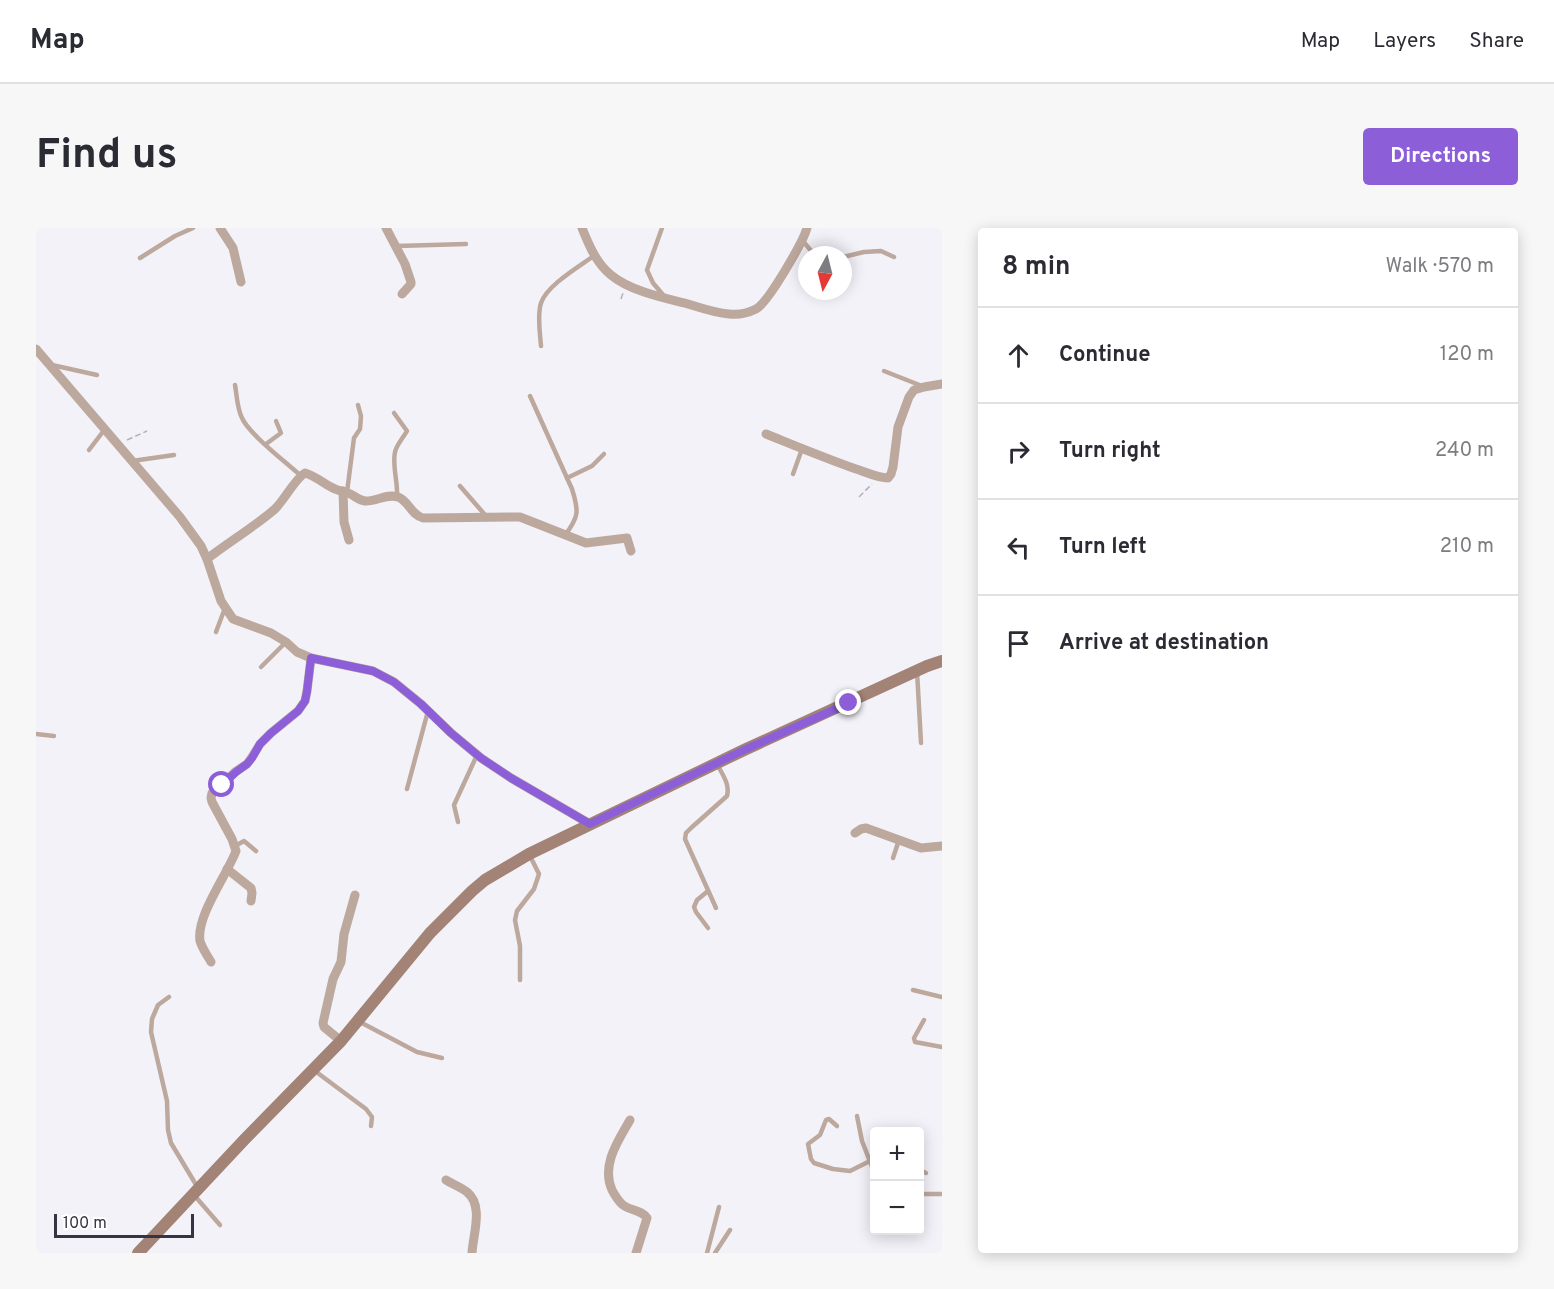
<!DOCTYPE html>
<html lang="en">
<head>
<meta charset="utf-8">
<style>
	:root { --surface:#fff; --page:#f7f7f7; --text:#2b2b33; --muted:#7c7c81; --line:#e1e1e2; --accent:#8c5fd9 }
	body { margin:0; font-family:Overpass,sans-serif; background:var(--page); color:var(--text) }
	.controls { position:absolute; right:18px; bottom:18px; display:grid; overflow:hidden; border-radius:6px; box-shadow:0 3px 15px #0003 }
	.controls button { width:54px; height:54px; display:grid; place-items:center; padding:0; border:0; border-bottom:2px solid var(--line); background:var(--surface); color:var(--text); font:30px sans-serif }
	.compass { position:absolute; left:762px; top:18px; width:54px; height:54px; border-radius:50%; background:var(--surface); box-shadow:0 3px 15px #0003; rotate:187deg }
	.scale { position:absolute; left:18px; bottom:15px; width:140px; box-sizing:border-box; padding-left:6px; border:3px solid #363442; border-top:0; font-size:16px; line-height:21px; white-space:nowrap; color:#363442; -webkit-text-stroke:4px #fff; paint-order:stroke }
	.stop { position:absolute; width:18px; height:18px; margin:-14px; border:4px solid #8c5fd9; border-radius:50%; background:#fff }
	.stop.end { background:#8c5fd9; border-color:#fff; box-shadow:0 2px 6px #0008 }
	.list { margin:0; padding:0; list-style:none }
	h2 { display:flex; justify-content:space-between; align-items:center; height:78px; margin:0; padding:0 24px; font-size:26px }
	h2 small { font-size:20px; font-weight:400; color:var(--muted) }
	.list li { display:grid; grid-template-columns:39px 1fr auto; gap:18px; align-items:center; box-sizing:border-box; height:96px; padding:0 24px; border-top:2px solid var(--line) }
	.list b { display:block; font-size:22px; white-space:nowrap }
	.list em { font-size:20px; font-style:normal; color:var(--muted) }
	.icon { flex:none; width:33px; height:33px; fill:none; stroke:currentColor; stroke-width:2; stroke-linecap:round; stroke-linejoin:round }
	.map { position:relative; flex:none; width:906px; height:1025px; overflow:hidden; border-radius:6px }
	header { display:flex; align-items:center; gap:36px; box-sizing:border-box; height:84px; padding:0 30px; background:var(--surface); border-bottom:2px solid var(--line) }
	header strong { font-size:28px }
	nav { display:flex; gap:33px; margin-inline-start:auto; font-size:21px }
	.intro { display:flex; align-items:center; justify-content:space-between; box-sizing:border-box; height:144px; padding:0 36px }
	h1 { margin:0; font-size:42px }
	.button { padding:15px 27px; border-radius:6px; background:var(--accent); color:#fff; font-size:21px; font-weight:700 }
	main { display:flex; gap:36px; padding:0 36px }
	aside { flex:1; background:var(--surface); border-radius:6px; box-shadow:0 3px 15px #0003 }
	.map>svg:first-child { display:block }
	.lines { fill:none; stroke-linecap:round; stroke-linejoin:round }
	.path { stroke:#b3b1bb; stroke-width:1.5; stroke-dasharray:6 3; stroke-linecap:butt }
	.lane { stroke:#bda89e; stroke-width:4.5 }
	.street { stroke:#bda89e; stroke-width:9 }
	.secondary { stroke:#a28375; stroke-width:12 }
	.route { stroke:#8c5fd9; stroke-width:8 }
</style>
</head>
<body>
<header>
<strong>Map</strong>
<nav><a>Map</a><a>Layers</a><a>Share</a></nav>
</header>
<div class="intro"><h1>Find us</h1><a class="button">Directions</a></div>
<main>
<div class="map">
<svg width="906" height="1025" viewBox="0 0 906 1025">
	<rect width="100%" height="100%" fill="#f3f2f9"/>
	<g class="lines">
		<g class="path">
			<path d="M585,71L587,65"/>
			<path d="M91,212L111,203"/>
			<path d="M823,269L836,256"/>
		</g>
		<g class="lane">
			<path d="M626,0L611,42L617,55L628,68"/>
			<path d="M766,12L777,25L781,27"/>
			<path d="M361,18L430,16"/>
			<path d="M807,29L828,24L845,23L858,29"/>
			<path d="M104,30L139,8L157,0"/>
			<path d="M505,118C504,105 501,87 505,75C511,57 544,38 559,27"/>
			<path d="M16,137L61,147"/>
			<path d="M848,143L886,158"/>
			<path d="M199,157C201,168 201,180 206,190C213,206 251,235 265,248"/>
			<path d="M494,168L536,261C543,283 543,289 529,307"/>
			<path d="M358,185L371,203C367,210 361,216 359,224C356,238 362,254 361,268"/>
			<path d="M230,216L245,205L240,193"/>
			<path d="M53,222L69,201"/>
			<path d="M96,233L138,227"/>
			<path d="M757,246L766,221"/>
			<path d="M531,250L556,238L568,226"/>
			<path d="M424,258L450,288"/>
			<path d="M311,264L318,210L324,201L325,188L322,177"/>
			<path d="M180,404L189,380"/>
			<path d="M225,439L250,414"/>
			<path d="M881,443L885,515"/>
			<path d="M0,506L18,508"/>
			<path d="M371,561L392,483"/>
			<path d="M422,594L418,577L441,527"/>
			<path d="M199,618L208,613L220,623"/>
			<path d="M857,630L863,612"/>
			<path d="M672,663L661,672L658,679L660,684L672,700"/>
			<path d="M680,680L649,611L650,605L655,600L691,568C694,557 687,547 682,538"/>
			<path d="M484,752V718L479,692L481,683L498,661L503,646L493,626"/>
			<path d="M877,762L906,769"/>
			<path d="M133,769L122,777L116,791L115,804L131,873L132,902L135,915L162,960"/>
			<path d="M888,792L878,810L879,814L906,819"/>
			<path d="M324,794L381,824L406,830"/>
			<path d="M279,843L330,881L336,889L335,898"/>
			<path d="M821,888L826,913L838,944"/>
			<path d="M801,898L793,891L790,892L784,907L772,916L775,931L778,935L797,941L814,943L834,933"/>
			<path d="M884,942L890,945"/>
			<path d="M884,966H906"/>
			<path d="M158,967L184,997"/>
			<path d="M671,1025L683,979"/>
			<path d="M679,1025L694,1002"/>
		</g>
		<g class="street">
			<path d="M184,0L197,20L205,54"/>
			<path d="M350,0L369,36L375,54V56L366,66"/>
			<path d="M546,0C553,17 560,35 575,47C594,63 628,70 652,76C665,80 679,85 693,86C701,87 712,85 720,81C732,75 767,14 771,0"/>
			<path d="M0,121L144,289L165,318L171,331L185,373L197,391L235,405L250,414L261,424L275,430L337,443L358,454L385,476L415,505L445,530L475,550L554,596"/>
			<path d="M730,206C760,218 789,230 820,241C830,244 841,250 852,250L855,246L857,239L862,199L873,169L878,162L888,159L906,156"/>
			<path d="M307,263L308,294L313,312"/>
			<path d="M171,331C193,314 218,299 239,281C249,271 259,251 269,245C282,249 287,256 299,261C303,263 308,263 312,265C318,267 322,272 329,273C340,274 351,265 362,269C373,273 375,287 387,290L484,289L550,315L591,310L595,323"/>
			<path d="M819,605L825,601L830,600L885,620L906,618"/>
			<path d="M191,641L215,660L216,665L215,673"/>
			<path d="M175,734C171,727 166,720 164,713C160,688 191,647 200,623L196,611L176,574L175,570L176,565L199,544L211,536L216,529L224,516L235,505L262,483L269,473L271,463L275,430"/>
			<path d="M305,813L288,799L287,795L297,751L305,734L308,706L319,667"/>
			<path d="M594,892C582,913 565,937 576,962C579,967 582,973 587,977C595,983 606,982 611,990L600,1025"/>
			<path d="M410,952C416,956 425,959 431,964C448,978 437,1006 436,1025"/>
		</g>
		<path class="secondary" d="M102,1025L208,912L305,813L394,705L436,663L449,652L493,626L708,522L891,438L906,433"/>
	</g>
	<g class="lines">
		<path class="route" d="M186,557L200,544L211,536L216,530L224,516L235,505L262,483L269,473L271,463L275,430L337,443L358,454L385,476L415,505L445,530L475,550L554,596L708,522L813,475"/>
	</g>
</svg>
<div class="controls">
<button>+</button>
<button>−</button>
</div>
<svg class="compass" viewBox="-18 -18 36 36"><path d="M0-13l5 13h-10z" fill="#e53935"/><path d="M0 13l5-13h-10z" fill="#7c7c81"/></svg>
<div class="scale">100 m</div>
<div class="stop" style="left:186px;top:557px"></div>
<div class="stop end" style="left:813px;top:475px"></div>
</div>
<aside>
<h2>8 min<small>Walk · 570 m</small></h2>
<ul class="list">
<li><svg class="icon" aria-label="ahead" viewBox="0 0 24 24"><path d="M12 20V5M6 11l6-6 6 6"/></svg><div><b>Continue</b></div><em>120 m</em></li>
<li><svg class="icon" aria-label="right" viewBox="0 0 24 24"><path d="M7 20v-9h11M14 6l5 5-5 5"/></svg><div><b>Turn right</b></div><em>240 m</em></li>
<li><svg class="icon" aria-label="left" viewBox="0 0 24 24"><path d="M17 20v-9H6M10 6l-5 5 5 5"/></svg><div><b>Turn left</b></div><em>210 m</em></li>
<li><svg class="icon" aria-label="arrive" viewBox="0 0 24 24"><path d="M6 21V4h12l-3 4 3 4H6"/></svg><div><b>Arrive at destination</b></div></li>
</ul>
</aside>
</main>
</body>
</html>
